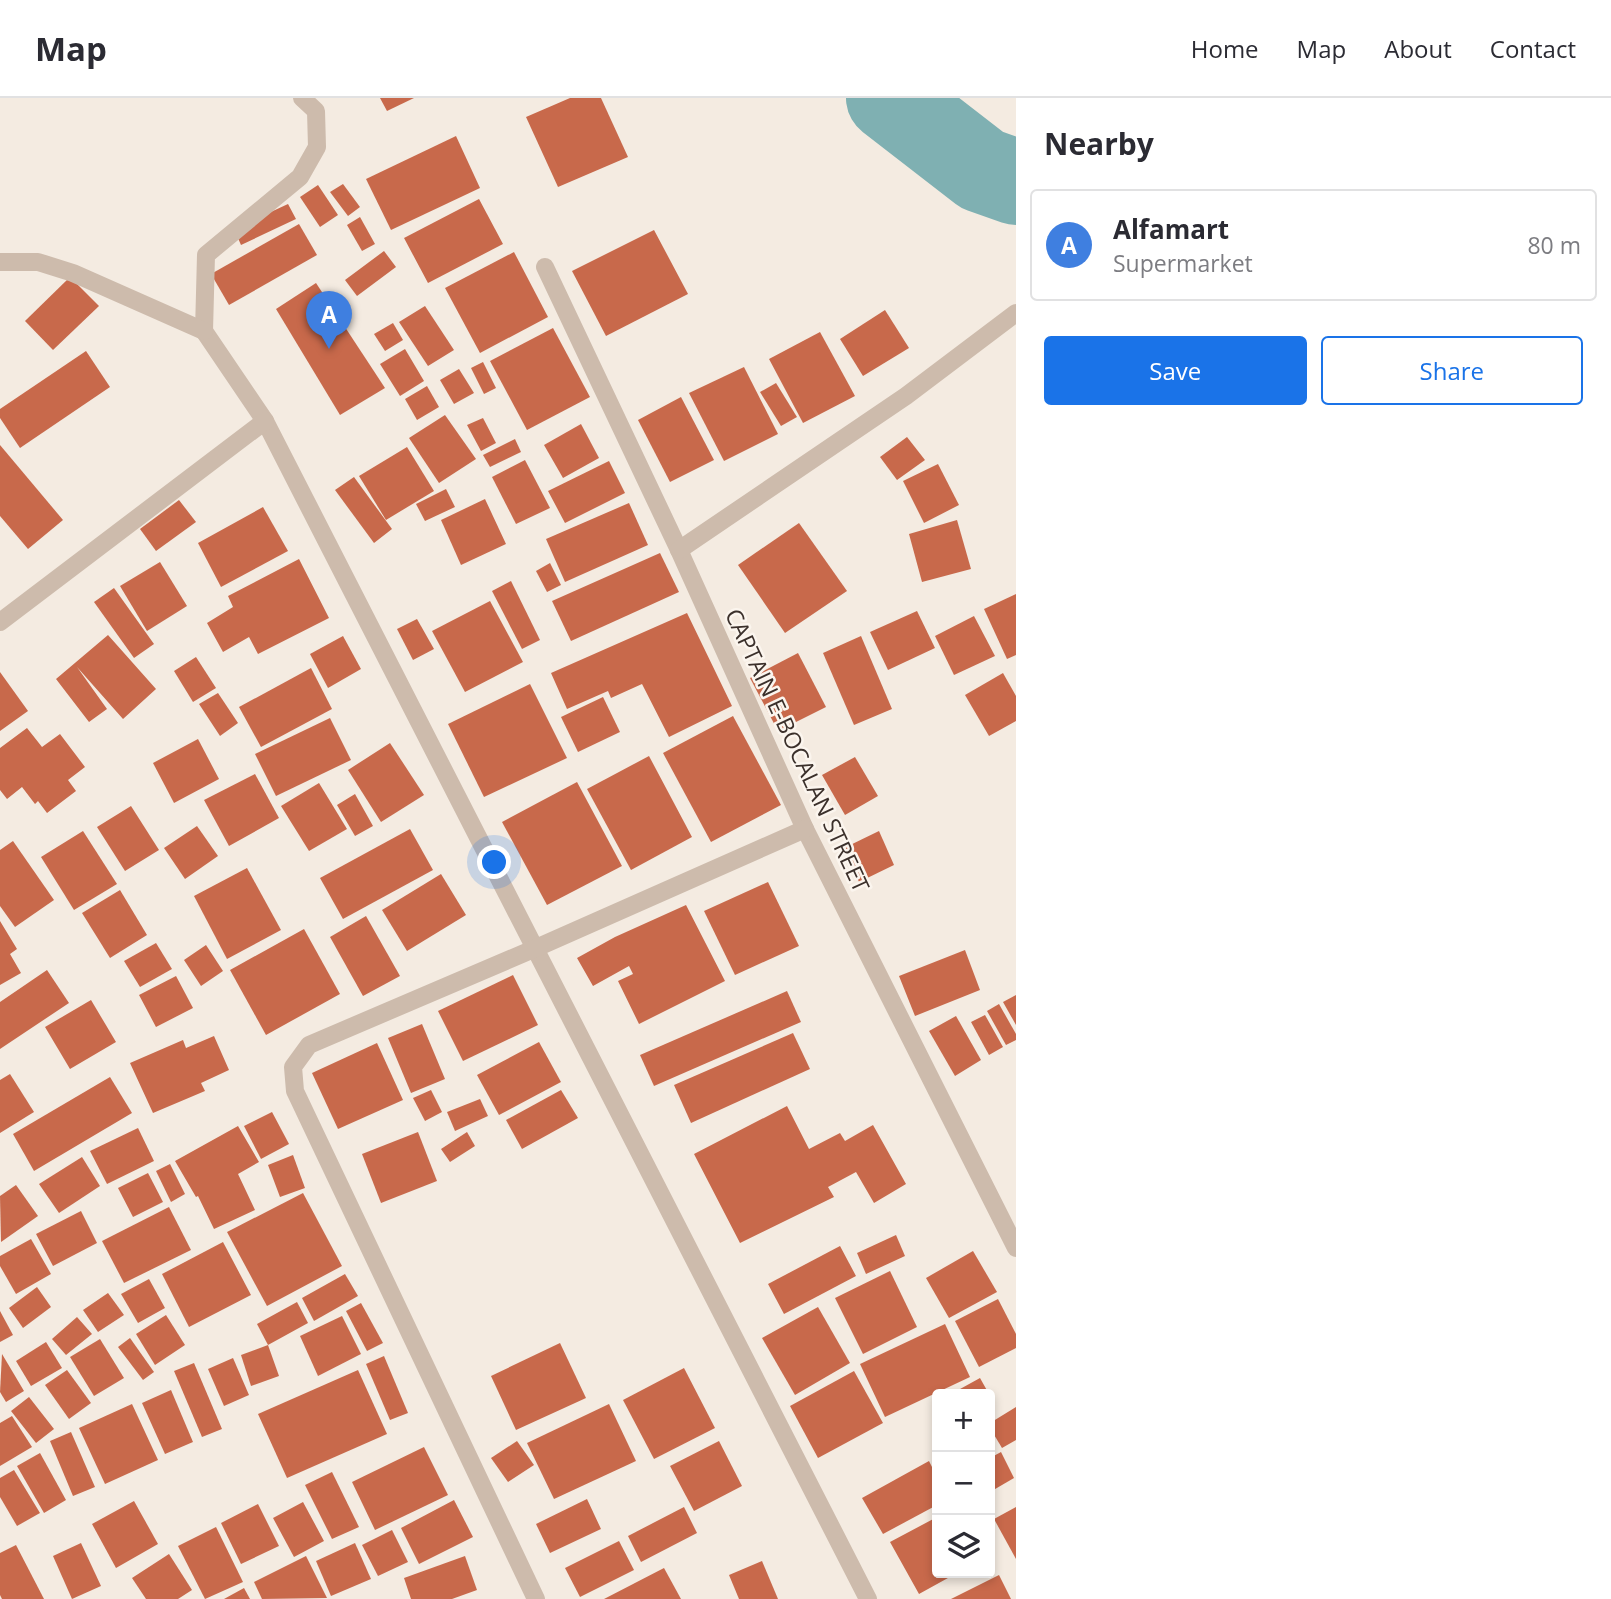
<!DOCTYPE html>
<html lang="en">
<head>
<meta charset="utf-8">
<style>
	:root { --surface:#fff; --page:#f2f2f3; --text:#2b2b33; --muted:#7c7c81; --line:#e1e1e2; --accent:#1a73e8 }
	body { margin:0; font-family:"Open Sans",sans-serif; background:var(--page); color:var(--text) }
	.controls { position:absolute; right:21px; bottom:21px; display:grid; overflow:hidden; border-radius:7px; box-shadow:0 4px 10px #0003 }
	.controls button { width:63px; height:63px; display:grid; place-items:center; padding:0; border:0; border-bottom:2px solid var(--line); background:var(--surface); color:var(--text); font:35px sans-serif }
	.you { position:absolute; left:495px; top:765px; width:24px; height:24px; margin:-18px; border:5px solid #fff; border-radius:50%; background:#1a73e8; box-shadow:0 0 0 10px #1a73e833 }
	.badge { display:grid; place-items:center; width:46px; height:46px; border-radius:50%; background:var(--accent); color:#fff; font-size:23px; font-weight:700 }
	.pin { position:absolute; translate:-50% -58px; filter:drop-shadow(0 2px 4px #0008) }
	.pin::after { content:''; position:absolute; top:37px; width:24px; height:21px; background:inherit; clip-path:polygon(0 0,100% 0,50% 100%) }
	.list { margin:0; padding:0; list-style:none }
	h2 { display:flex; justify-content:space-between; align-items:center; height:91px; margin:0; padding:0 28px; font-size:30px }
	h2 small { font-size:23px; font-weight:400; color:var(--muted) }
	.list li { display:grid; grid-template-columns:46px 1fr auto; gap:21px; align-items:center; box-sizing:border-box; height:112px; margin:0 14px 14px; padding:0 14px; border:2px solid var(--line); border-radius:7px }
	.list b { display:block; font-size:26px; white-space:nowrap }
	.list p { margin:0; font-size:23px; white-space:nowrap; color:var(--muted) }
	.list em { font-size:23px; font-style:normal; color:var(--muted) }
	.actions { display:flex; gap:14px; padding:21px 28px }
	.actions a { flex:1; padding:16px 0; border:2px solid var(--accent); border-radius:7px; text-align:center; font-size:24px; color:var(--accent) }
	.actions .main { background:var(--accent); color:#fff }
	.icon { flex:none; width:38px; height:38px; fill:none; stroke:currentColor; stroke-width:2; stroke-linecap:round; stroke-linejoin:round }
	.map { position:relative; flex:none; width:1016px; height:1501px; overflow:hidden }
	header { display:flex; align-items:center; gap:42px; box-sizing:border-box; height:98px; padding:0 35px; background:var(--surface); border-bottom:2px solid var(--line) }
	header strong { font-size:33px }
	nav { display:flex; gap:38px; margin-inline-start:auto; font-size:24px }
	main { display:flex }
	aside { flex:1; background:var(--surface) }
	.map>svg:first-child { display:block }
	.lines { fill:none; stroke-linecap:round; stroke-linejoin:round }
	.river { stroke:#7fb0b2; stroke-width:86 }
	.building { fill:#c8694b }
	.minor { stroke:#cdbbac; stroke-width:18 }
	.labels { text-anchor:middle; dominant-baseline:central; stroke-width:5; stroke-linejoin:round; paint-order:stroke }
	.street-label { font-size:23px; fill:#3b302b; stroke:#fbf5ee }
</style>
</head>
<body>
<header>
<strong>Map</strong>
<nav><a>Home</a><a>Map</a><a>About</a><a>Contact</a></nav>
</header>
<main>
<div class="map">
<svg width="1016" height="1501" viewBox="0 0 1016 1501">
	<rect width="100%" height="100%" fill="#f4ebe1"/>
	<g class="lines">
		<path class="river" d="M889,0L982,72L1016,84"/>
	</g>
	<g class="building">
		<path d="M380,0H414L387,13Z"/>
		<path d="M570,0H601L628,59L558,89L526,19Z"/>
		<path d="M456,38L480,90L391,132L366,81Z"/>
		<path d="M343,86L360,109L348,118L330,94Z"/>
		<path d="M318,87L338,117L320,129L300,99Z"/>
		<path d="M479,101L503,146L428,185L404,140Z"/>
		<path d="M288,106L296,121L241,147L234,131Z"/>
		<path d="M360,119L375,146L362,153L347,127Z"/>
		<path d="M299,126L317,157L229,207L211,176Z"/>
		<path d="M654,132L688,196L606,238L572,173Z"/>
		<path d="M384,153L396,169L357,198L345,182Z"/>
		<path d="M514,154L548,219L480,255L445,190Z"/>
		<path d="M70,179L99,208L53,252L25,223Z"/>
		<path d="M316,185L385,290L340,317L276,211Z"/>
		<path d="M425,208L454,252L428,268L399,224Z"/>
		<path d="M885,212L909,250L863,278L840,241Z"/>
		<path d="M393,225L403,242L385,253L374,236Z"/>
		<path d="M553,230L590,299L527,332L490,263Z"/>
		<path d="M820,234L855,298L803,325L769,261Z"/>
		<path d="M405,251L424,283L400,298L380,266Z"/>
		<path d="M86,253L110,289L20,350L0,320V311Z"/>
		<path d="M483,264L496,290L484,296L471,270Z"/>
		<path d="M744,269L778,336L724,363L689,295Z"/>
		<path d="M459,271L474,295L454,306L440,282Z"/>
		<path d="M776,285L797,319L781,328L760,294Z"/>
		<path d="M427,288L439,309L417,322L405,301Z"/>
		<path d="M681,299L714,362L670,384L638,322Z"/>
		<path d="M445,317L476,361L439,385L409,340Z"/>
		<path d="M483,320L496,345L481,353L467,327Z"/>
		<path d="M581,326L599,360L563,380L544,347Z"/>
		<path d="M907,339L925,362L897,382L880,359Z"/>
		<path d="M515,341L521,354L490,369L483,357Z"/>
		<path d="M0,347L63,422L28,451L0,418Z"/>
		<path d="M407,349L434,393L386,422L359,378Z"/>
		<path d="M525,362L550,410L516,426L492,379Z"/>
		<path d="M609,363L625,395L565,425L548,393Z"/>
		<path d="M938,366L959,407L924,425L903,383Z"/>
		<path d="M354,379L392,431L374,445L335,392Z"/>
		<path d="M446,391L455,409L425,423L416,406Z"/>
		<path d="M485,401L506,446L461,467L441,422Z"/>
		<path d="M179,402L196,424L156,453L140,431Z"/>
		<path d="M629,405L648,447L565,484L546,441Z"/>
		<path d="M263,409L288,453L221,489L198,445Z"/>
		<path d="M957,422L971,471L922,484L909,436Z"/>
		<path d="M799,425L847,493L785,535L738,467Z"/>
		<path d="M660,455L679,494L571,543L552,503Z"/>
		<path d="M299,461L329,520L258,556L249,539L223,554L207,525L233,509L228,498Z"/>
		<path d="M160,464L187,508L147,533L120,488Z"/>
		<path d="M550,465L561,487L547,494L536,473Z"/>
		<path d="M511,483L540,542L522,551L492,493Z"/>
		<path d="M114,490L154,546L134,560L94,504Z"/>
		<path d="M1016,496V557L1007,561L984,511Z"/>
		<path d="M490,503L523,564L465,594L432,533Z"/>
		<path d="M917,513L935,550L888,572L870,534Z"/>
		<path d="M687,515L732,608L669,639L642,586L611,600L608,593L567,611L551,575Z"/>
		<path d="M974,518L995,558L954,577L935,538Z"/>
		<path d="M417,521L434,551L413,562L397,531Z"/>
		<path d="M108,537L156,591L123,621L77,569L107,611L89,624L56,581Z"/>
		<path d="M343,538L361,571L328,590L310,556Z"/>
		<path d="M861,538L892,611L854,627L823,555Z"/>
		<path d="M798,555L826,609L778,633L750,580Z"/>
		<path d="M196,559L216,590L193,604L174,573Z"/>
		<path d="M311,570L332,611L261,649L239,609Z"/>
		<path d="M0,574L28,613L0,633Z"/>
		<path d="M1003,575L1016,598V623L989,638L965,597Z"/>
		<path d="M530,586L567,660L484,699L448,626Z"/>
		<path d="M218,595L238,625L220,638L199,606Z"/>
		<path d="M603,599L620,634L578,654L561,619Z"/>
		<path d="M733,618L781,707L711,744L663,655Z"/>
		<path d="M330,620L351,662L276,698L255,656Z"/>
		<path d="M27,630L42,649L60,636L85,669L68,682L76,693L47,715L38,703L35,706L22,689L7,701L0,692V650Z"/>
		<path d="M198,641L219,681L174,705L153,665Z"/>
		<path d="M390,645L424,697L381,724L348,672Z"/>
		<path d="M649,658L692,739L631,772L587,691Z"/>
		<path d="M855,659L878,698L845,717L822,677Z"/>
		<path d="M255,676L279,720L229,748L204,702Z"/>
		<path d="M577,684L622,768L547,807L502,724Z"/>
		<path d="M319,685L347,731L309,753L281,708Z"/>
		<path d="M355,696L373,728L355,738L337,707Z"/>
		<path d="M131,708L159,752L125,773L97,729Z"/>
		<path d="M197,728L218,758L185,781L164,750Z"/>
		<path d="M410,731L433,772L343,821L320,780Z"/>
		<path d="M83,733L117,786L74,812L41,759Z"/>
		<path d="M879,733L894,767L859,784L844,750Z"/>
		<path d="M13,743L54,802L15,829L0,808V752Z"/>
		<path d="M247,770L281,832L227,861L194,798Z"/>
		<path d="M441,776L466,817L407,853L382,812Z"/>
		<path d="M768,784L799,848L735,877L704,813Z"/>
		<path d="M120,792L147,837L110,860L82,815Z"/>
		<path d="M686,807L725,883L639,926L618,883L633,876L629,868L593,888L577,860L615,839Z"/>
		<path d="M366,818L400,878L363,898L330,839Z"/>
		<path d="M0,823L17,851L10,856L21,875L0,887Z"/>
		<path d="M304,831L340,896L266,937L230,872Z"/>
		<path d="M156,845L172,871L140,889L124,863Z"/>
		<path d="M206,847L223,873L201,888L184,862Z"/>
		<path d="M965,852L980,892L915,918L899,878Z"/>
		<path d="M47,872L69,905L0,951V904Z"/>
		<path d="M513,877L538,927L463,963L438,913Z"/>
		<path d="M176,878L193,910L156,929L139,897Z"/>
		<path d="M787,893L801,924L654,988L640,957Z"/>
		<path d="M1016,897V927L1003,904Z"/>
		<path d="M91,902L116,944L70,971L45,929Z"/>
		<path d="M999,906L1016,936V942L1006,947L987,913Z"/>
		<path d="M985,917L1003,949L989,957L971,924Z"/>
		<path d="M956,918L981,962L955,978L929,933Z"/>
		<path d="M422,926L445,981L411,995L388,940Z"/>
		<path d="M793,935L810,971L691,1025L674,987Z"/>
		<path d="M214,938L229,972L201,985L205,993L153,1015L130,965L183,942L186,950Z"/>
		<path d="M539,944L561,984L499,1017L477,977Z"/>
		<path d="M377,945L403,1002L338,1031L312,975Z"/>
		<path d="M10,976L34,1014L0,1035V982Z"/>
		<path d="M110,979L132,1015L34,1073L13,1036Z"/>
		<path d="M431,992L442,1014L425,1023L413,1000Z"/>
		<path d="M561,992L578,1020L522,1051L506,1022Z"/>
		<path d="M480,1001L488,1018L455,1033L447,1014Z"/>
		<path d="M787,1008L809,1051L840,1035L845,1043L873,1027L906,1086L874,1105L856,1074L828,1089L834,1099L740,1145L694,1056Z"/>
		<path d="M272,1014L289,1046L261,1061L244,1028Z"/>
		<path d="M238,1028L259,1064L238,1076L255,1112L214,1131L198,1098L196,1099L175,1063Z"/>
		<path d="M138,1030L154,1063L107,1086L90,1053Z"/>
		<path d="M418,1034L437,1083L381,1105L362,1056Z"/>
		<path d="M467,1034L475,1048L450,1064L441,1051Z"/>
		<path d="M293,1057L305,1090L280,1099L268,1067Z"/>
		<path d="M82,1059L100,1088L59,1115L39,1086Z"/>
		<path d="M170,1066L185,1096L171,1104L156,1073Z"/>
		<path d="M148,1075L163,1104L133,1119L118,1090Z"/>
		<path d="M16,1087L38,1118L1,1144L0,1098Z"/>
		<path d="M303,1095L342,1168L267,1208L227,1134Z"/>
		<path d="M169,1109L191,1152L124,1185L102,1143Z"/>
		<path d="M81,1113L97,1145L53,1168L36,1136Z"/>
		<path d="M896,1137L905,1158L866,1176L857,1155Z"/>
		<path d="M31,1141L51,1176L16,1196L0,1168V1158Z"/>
		<path d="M223,1144L251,1197L189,1229L162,1176Z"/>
		<path d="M840,1148L856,1178L784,1216L768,1186Z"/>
		<path d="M973,1153L997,1194L949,1220L926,1180Z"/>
		<path d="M890,1173L917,1229L863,1256L835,1200Z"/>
		<path d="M345,1176L358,1198L314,1223L302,1200Z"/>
		<path d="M149,1181L165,1210L138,1225L121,1196Z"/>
		<path d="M37,1189L51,1209L23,1230L9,1210Z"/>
		<path d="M108,1195L124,1217L98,1234L83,1212Z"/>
		<path d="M998,1201L1016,1236V1250L979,1269L955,1223Z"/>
		<path d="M297,1204L308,1225L268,1247L257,1226Z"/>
		<path d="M361,1205L383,1245L367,1253L346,1213Z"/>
		<path d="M818,1209L850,1265L795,1297L762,1240Z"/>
		<path d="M0,1213L13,1237L0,1244Z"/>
		<path d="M166,1217L185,1247L155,1267L136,1236Z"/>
		<path d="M342,1218L361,1256L318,1278L300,1238Z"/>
		<path d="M77,1219L92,1236L66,1257L52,1241Z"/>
		<path d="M945,1226L970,1279L885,1319L860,1266Z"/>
		<path d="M130,1240L154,1274L143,1282L118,1249Z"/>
		<path d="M100,1241L124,1280L94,1298L70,1259Z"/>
		<path d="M46,1244L62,1270L31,1288L16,1263Z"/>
		<path d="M560,1245L586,1300L516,1332L491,1278Z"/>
		<path d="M268,1247L279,1278L251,1288L241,1257Z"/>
		<path d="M2,1256L24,1293L6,1304L0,1294Z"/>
		<path d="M384,1258L408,1315L390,1322L366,1266Z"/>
		<path d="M233,1260L249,1297L224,1308L208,1271Z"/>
		<path d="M194,1265L222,1331L202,1339L174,1273Z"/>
		<path d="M684,1270L715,1330L654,1361L623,1302Z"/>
		<path d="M67,1272L91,1305L69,1321L45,1287Z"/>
		<path d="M358,1272L387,1336L287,1380L258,1316Z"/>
		<path d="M854,1273L883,1325L818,1360L790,1308Z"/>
		<path d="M980,1280L989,1296H951Z"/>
		<path d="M171,1292L193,1344L165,1356L142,1305Z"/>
		<path d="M29,1299L54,1331L36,1345L11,1313Z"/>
		<path d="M132,1306L158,1362L105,1386L79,1330Z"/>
		<path d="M609,1306L636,1363L554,1401L527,1345Z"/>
		<path d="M1016,1309V1342L1002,1350L990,1330V1325Z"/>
		<path d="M12,1318L32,1349L0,1368V1325Z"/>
		<path d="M71,1334L95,1389L73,1398L50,1343Z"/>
		<path d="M517,1343L534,1367L508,1384L491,1360Z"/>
		<path d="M719,1343L742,1388L694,1413L670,1368Z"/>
		<path d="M424,1349L448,1397L375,1432L352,1384Z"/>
		<path d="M1001,1354L1014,1380L990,1394V1360Z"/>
		<path d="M40,1355L66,1402L44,1415L17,1368Z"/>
		<path d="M929,1363L937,1379V1407L883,1436L862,1400Z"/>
		<path d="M14,1372L40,1415L17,1428L0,1399V1380Z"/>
		<path d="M332,1374L359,1429L332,1441L305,1387Z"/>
		<path d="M587,1401L601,1431L550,1455L536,1426Z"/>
		<path d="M454,1402L473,1439L419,1466L401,1430Z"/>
		<path d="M134,1403L158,1446L116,1470L92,1426Z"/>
		<path d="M303,1404L324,1443L294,1459L273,1420Z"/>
		<path d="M258,1406L279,1448L241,1466L221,1425Z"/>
		<path d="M684,1409L697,1435L641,1464L628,1438Z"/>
		<path d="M1016,1409V1461L994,1421Z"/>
		<path d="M937,1419V1475H957L919,1496L890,1444Z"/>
		<path d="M216,1429L243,1484L205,1501L178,1448Z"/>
		<path d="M392,1432L408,1464L378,1478L362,1447Z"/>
		<path d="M619,1443L634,1472L580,1499L565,1470Z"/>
		<path d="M81,1445L101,1488L72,1501L53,1458Z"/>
		<path d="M355,1445L371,1481L331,1498L316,1463Z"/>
		<path d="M16,1447L44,1501H2L0,1497V1455Z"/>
		<path d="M169,1456L192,1492L178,1501H146L132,1480Z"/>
		<path d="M306,1458L327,1500L262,1501L254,1484Z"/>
		<path d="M465,1458L477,1492L452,1501H411L404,1480Z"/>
		<path d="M762,1463L778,1501H739L729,1477Z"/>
		<path d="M664,1470L681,1501H604Z"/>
		<path d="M999,1477L1011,1501H951Z"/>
		<path d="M244,1490L250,1501H224Z"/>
	</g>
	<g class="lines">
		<g class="minor">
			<path d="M302,0L316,13L317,49L300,79L206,157L204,233L265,323L868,1501"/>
			<path d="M0,164H38L73,175L204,233"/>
			<path d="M545,169L679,452L805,731L1016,1150"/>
			<path d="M679,452L906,298L1016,215"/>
			<path d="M0,524L265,323"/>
			<path d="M536,1501L295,993L293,969L309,947L536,850L805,731"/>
		</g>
	</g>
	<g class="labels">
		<g class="street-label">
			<text transform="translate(798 652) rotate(65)">CAPTAIN E-BOCALAN STREET</text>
		</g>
	</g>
</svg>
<div class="controls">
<button>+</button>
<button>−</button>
<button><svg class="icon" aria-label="layers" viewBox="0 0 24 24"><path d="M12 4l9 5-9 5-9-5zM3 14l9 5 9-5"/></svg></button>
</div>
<div class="you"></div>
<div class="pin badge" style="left:329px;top:251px;background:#3f7fe0">A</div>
</div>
<aside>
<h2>Nearby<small></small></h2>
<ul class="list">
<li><span class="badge" style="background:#3f7fe0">A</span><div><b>Alfamart</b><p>Supermarket</p></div><em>80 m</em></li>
</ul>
<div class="actions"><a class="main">Save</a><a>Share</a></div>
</aside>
</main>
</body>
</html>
